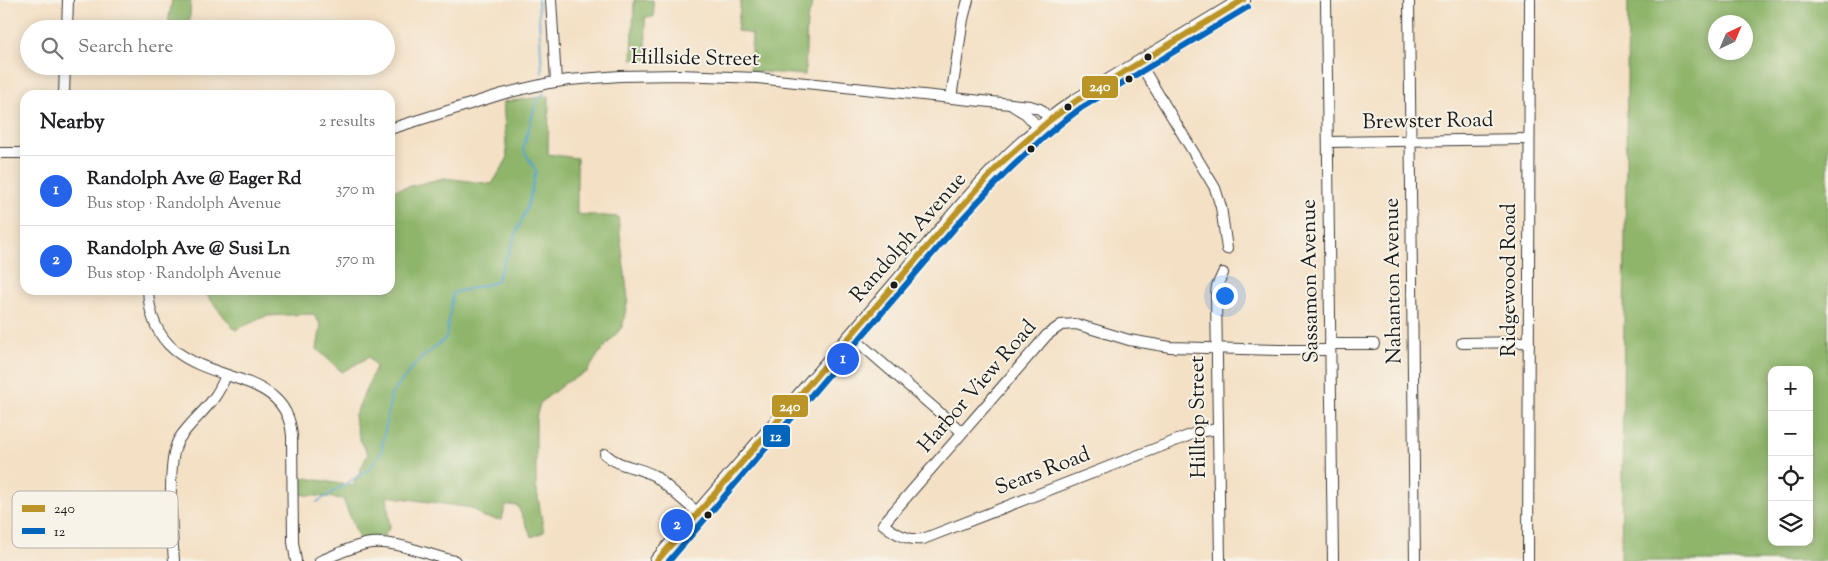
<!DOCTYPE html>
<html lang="en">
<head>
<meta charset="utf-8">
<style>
	:root { --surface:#fff; --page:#f2f2f2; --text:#202124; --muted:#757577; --line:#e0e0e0; --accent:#2563eb }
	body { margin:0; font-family:"Sorts Mill Goudy",serif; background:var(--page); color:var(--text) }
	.controls { position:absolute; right:15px; bottom:15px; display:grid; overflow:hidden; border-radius:10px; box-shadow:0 2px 12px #0003 }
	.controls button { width:45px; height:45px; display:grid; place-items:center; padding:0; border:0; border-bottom:1px solid var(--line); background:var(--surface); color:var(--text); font:25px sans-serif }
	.compass { position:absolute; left:1708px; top:15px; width:45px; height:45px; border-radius:50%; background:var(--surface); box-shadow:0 2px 12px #0003; rotate:44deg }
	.you { position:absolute; left:1224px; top:295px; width:18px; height:18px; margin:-12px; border:4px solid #fff; border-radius:50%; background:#1a73e8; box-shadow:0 0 0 8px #1a73e833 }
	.badge { display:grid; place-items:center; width:32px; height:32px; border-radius:50%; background:var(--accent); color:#fff; font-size:16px; font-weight:700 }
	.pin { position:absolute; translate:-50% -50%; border:2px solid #fff; box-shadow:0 1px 5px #0006 }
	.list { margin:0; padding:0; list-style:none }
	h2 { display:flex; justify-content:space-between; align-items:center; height:65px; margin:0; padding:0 20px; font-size:21px }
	h2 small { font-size:16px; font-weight:400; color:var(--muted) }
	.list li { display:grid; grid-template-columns:32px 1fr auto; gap:15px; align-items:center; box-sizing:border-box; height:70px; padding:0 20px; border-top:1px solid var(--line) }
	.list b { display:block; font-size:19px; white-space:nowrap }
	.list p { margin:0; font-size:16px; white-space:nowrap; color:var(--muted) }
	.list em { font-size:16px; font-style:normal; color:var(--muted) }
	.icon { flex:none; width:28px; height:28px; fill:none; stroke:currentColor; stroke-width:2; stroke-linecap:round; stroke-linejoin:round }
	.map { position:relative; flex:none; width:1828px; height:561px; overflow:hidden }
	.search { position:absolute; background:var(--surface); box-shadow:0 2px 12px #0003; left:20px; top:20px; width:375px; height:55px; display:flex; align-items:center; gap:12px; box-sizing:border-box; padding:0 18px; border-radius:28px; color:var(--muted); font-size:19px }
	.panel { position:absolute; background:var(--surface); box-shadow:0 2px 12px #0003; left:20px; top:90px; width:375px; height:205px; border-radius:15px }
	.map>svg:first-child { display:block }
	.forest { fill:#8eb56b; stroke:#556844; fill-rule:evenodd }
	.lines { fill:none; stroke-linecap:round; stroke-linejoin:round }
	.stream { stroke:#52a4cd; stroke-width:2 }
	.minor-casing { stroke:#3c3935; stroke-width:12 }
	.major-casing { stroke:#3c3935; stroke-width:16 }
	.minor { stroke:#fff; stroke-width:10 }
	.major { stroke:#fff; stroke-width:14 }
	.bus-1-casing { stroke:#f7f3e8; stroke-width:10 }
	.bus-2-casing { stroke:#f7f3e8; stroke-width:10 }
	.bus-1 { stroke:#bb9427; stroke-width:6 }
	.bus-2 { stroke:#0065bd; stroke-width:6 }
	.bus-dot { fill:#1c1c1c; stroke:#f7f3e8; stroke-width:2 }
	.labels { text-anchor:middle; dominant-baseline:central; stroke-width:4; stroke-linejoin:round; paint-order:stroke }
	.street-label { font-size:21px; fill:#1c1c1c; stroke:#f7f3e8 }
	.key { fill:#f7f3e8; stroke:#b5b2ab; stroke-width:1 }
	.key-label { font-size:14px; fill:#1c1c1c }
	.line-badge { stroke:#f7f3e8; stroke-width:2 }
	.badge-label { font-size:14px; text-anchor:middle; font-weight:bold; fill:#fff }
</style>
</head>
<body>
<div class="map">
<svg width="1828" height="561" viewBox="0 0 1828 561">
	<rect width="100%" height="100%" fill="#f7f3e8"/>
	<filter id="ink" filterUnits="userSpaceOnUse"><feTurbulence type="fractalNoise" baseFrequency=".02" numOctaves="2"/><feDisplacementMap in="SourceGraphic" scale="10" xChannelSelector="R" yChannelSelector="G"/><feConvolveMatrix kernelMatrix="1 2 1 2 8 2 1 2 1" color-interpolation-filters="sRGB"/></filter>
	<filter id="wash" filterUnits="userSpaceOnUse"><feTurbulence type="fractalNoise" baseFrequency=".0096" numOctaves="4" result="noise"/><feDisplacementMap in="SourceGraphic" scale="20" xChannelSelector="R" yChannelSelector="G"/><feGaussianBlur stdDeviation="1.12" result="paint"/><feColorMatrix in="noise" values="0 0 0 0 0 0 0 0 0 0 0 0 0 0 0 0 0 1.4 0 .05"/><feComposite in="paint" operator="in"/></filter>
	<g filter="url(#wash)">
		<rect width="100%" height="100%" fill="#f4e0c5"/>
		<g class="forest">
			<path d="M172,0H191L189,29H167Z"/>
			<path d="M634,0H653L654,17H645L647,61L632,59Z"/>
			<path d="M741,0H814L807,20L805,75L750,71L752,34L737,31Z"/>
			<path d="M1628,0H1828V561H1621ZM1716,22H1746V52H1716ZM1772,370H1809V542H1772Z"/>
			<path d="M549,96L548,154L577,158V214L618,217L628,299L622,327L598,355L587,372L565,383L540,403L536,418V485L544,532L532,537L517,505L505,506L502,520L483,517L472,508L387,496L390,526L384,536L360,541L343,499L299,494L300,477L353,486L368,454L360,440L354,417L376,367L369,357L342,372L317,349L321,325L313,314L266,316L235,330L204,292L216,290H390V191L444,178L492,184L507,159L503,102Z"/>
		</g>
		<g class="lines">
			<g class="stream">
				<path d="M538,0L542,73"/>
				<path d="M317,502L370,469L381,452L391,395L415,364L446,338L453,293L496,282L528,205L536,171L523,149L536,103L544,93"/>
			</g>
		</g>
	</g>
	<g filter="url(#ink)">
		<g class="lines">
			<g class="minor-casing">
				<g id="minor">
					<path d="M551,0L556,81"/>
					<path d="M1326,0L1333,561"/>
					<path d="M1409,0L1415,561"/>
					<path d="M67,29L68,0"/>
					<path d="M1139,62L1215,188L1221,207L1227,249"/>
					<path d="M64,95L65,66"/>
					<path d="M951,98L963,19L968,0"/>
					<path d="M1013,106L1026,114L1039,128"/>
					<path d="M390,129L502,94L549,83L569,80L620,76L680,75L757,78L1030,106L1040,109L1050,119"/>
					<path d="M1328,142L1529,139"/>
					<path d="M0,153H25"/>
					<path d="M148,290C153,401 286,350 292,436L293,542L296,561"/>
					<path d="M851,336L962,432"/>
					<path d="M1462,343L1529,342"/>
					<path d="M1330,344H1374"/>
					<path d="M1218,429L1198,432L923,539C908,541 895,534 883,524L1047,335L1061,325L1076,324L1129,340L1170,347L1278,350H1330"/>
					<path d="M605,454C620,468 638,466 655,476L698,513"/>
					<path d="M174,561C172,536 166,459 179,439C196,414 214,407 226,375"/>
					<path d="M320,561C336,555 354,545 371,543C397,540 429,556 455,561"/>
					<path d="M1220,561L1216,294L1217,286L1223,273"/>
					<path d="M1528,561L1530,0"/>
				</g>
			</g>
			<g class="major-casing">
				<path id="major" d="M657,561C736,469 815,378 894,286C950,221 1003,149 1076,101L1243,0"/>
			</g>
			<use href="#minor" class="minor"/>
			<use href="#major" class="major"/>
			<g class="bus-1-casing">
				<path id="bus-1" d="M657,561L957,212L1001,163L1050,120L1076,101L1243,0"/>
			</g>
			<g class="bus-2-casing">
				<path id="bus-2" d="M669,561L964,217C1000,177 1037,140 1081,108L1248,7"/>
			</g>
			<use href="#bus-1" class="bus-1"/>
			<use href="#bus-2" class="bus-2"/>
		</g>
	</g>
	<g class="bus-dot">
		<circle cx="1148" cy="57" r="4.5"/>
		<circle cx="1129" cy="79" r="4.5"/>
		<circle cx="1068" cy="107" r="4.5"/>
		<circle cx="1031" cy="149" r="4.5"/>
		<circle cx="894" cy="285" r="4.5"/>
		<circle cx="708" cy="515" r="4.5"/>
	</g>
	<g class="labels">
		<g class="street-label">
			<text transform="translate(695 59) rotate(1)">Hillside Street</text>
			<text transform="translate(1428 122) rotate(-1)">Brewster Road</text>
			<text transform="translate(909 238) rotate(-49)">Randolph Avenue</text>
			<text transform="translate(1510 280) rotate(-90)">Ridgewood Road</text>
			<text transform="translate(1311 281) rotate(-91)">Sassamon Avenue</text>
			<text transform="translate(1394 281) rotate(-91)">Nahanton Avenue</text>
			<text transform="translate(978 387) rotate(-49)">Harbor View Road</text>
			<text transform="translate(1199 417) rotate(-91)">Hilltop Street</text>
			<text transform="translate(1043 472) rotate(-21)">Sears Road</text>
		</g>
	</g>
	<rect x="12" y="491" width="166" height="57" rx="8" class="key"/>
	<rect x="22" y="505" width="23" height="7" fill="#bb9427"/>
	<rect x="22" y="528" width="23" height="6" fill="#0065bd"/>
	<g class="key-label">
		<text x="54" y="513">240</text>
		<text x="54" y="536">12</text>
	</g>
	<g class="line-badge">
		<rect x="1081" y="75" width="38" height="24" rx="5" fill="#bb9427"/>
		<rect x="771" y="394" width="38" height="24" rx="5" fill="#bb9427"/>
		<rect x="762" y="424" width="29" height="24" rx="5" fill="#0065bd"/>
	</g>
	<g class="badge-label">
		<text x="1100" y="91">240</text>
		<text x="790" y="411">240</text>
		<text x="776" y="441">12</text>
	</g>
</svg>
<div class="controls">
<button>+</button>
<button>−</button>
<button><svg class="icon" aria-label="locate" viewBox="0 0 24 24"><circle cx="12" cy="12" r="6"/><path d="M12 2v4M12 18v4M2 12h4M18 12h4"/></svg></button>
<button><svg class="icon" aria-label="layers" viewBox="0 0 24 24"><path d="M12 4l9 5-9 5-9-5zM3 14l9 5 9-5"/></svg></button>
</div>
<svg class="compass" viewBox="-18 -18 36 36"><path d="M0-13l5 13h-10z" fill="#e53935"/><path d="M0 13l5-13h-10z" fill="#757577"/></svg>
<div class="you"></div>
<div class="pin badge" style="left:843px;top:359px">1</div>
<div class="pin badge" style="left:677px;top:525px">2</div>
<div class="search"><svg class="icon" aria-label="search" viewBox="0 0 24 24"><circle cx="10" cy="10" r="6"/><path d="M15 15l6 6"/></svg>Search here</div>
<section class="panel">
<h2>Nearby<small>2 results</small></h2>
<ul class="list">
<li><span class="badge">1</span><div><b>Randolph Ave @ Eager Rd</b><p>Bus stop · Randolph Avenue</p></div><em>370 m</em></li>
<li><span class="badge">2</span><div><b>Randolph Ave @ Susi Ln</b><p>Bus stop · Randolph Avenue</p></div><em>570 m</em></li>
</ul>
</section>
</div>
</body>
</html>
